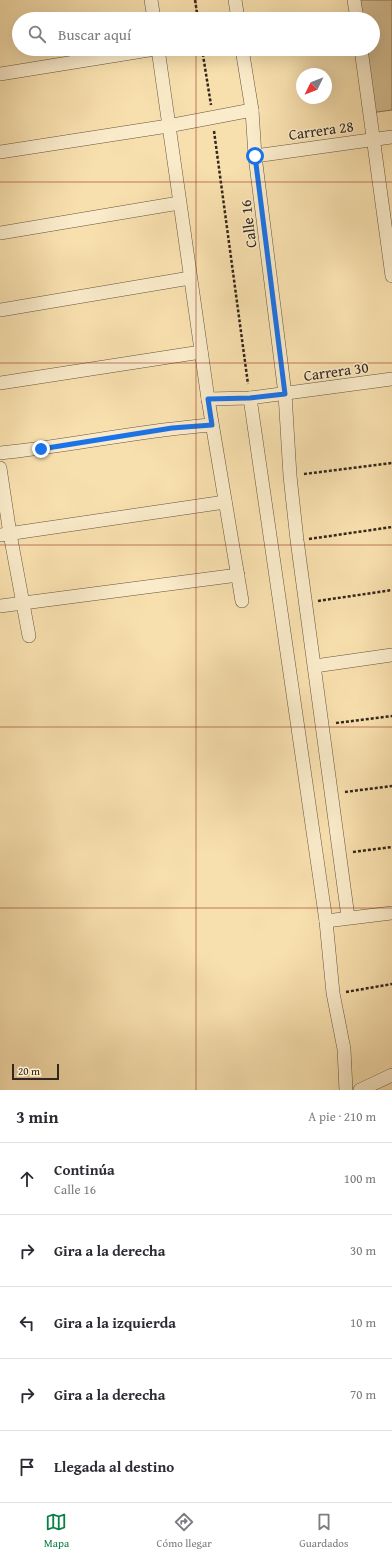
<!DOCTYPE html>
<html lang="es">
<head>
<meta charset="utf-8">
<style>
	:root { --surface:#fff; --page:#f2f2f3; --text:#2b2b33; --muted:#7c7c81; --line:#e1e1e2; --accent:#0b8043 }
	body { margin:0; font-family:"Gentium Book Plus",serif; background:var(--page); color:var(--text) }
	.compass { position:absolute; left:296px; top:68px; width:36px; height:36px; border-radius:50%; background:var(--surface); box-shadow:0 4px 16px #0002; rotate:227deg }
	.scale { position:absolute; left:12px; bottom:10px; width:47px; box-sizing:border-box; padding-left:4px; border:2px solid #33261c; border-top:0; font-size:11px; line-height:14px; white-space:nowrap; color:#33261c; -webkit-text-stroke:3px #faebca; paint-order:stroke }
	.stop { position:absolute; width:12px; height:12px; margin:-9px; border:3px solid #1a73e8; border-radius:50%; background:#fff }
	.stop.end { background:#1a73e8; border-color:#fff; box-shadow:0 1px 4px #0008 }
	.list { margin:0; padding:0; list-style:none }
	h2 { display:flex; justify-content:space-between; align-items:center; height:52px; margin:0; padding:0 16px; font-size:17px }
	h2 small { font-size:13px; font-weight:400; color:var(--muted) }
	.list li { display:grid; grid-template-columns:26px 1fr auto; gap:12px; align-items:center; box-sizing:border-box; height:72px; padding:0 16px; border-top:1px solid var(--line) }
	.list b { display:block; font-size:15px; white-space:nowrap }
	.list p { margin:0; font-size:13px; white-space:nowrap; color:var(--muted) }
	.list em { font-size:13px; font-style:normal; color:var(--muted) }
	.icon { flex:none; width:22px; height:22px; fill:none; stroke:currentColor; stroke-width:2; stroke-linecap:round; stroke-linejoin:round }
	.map { position:relative; flex:none; width:392px; height:1090px; overflow:hidden }
	.search { position:absolute; background:var(--surface); box-shadow:0 4px 16px #0002; left:12px; right:12px; top:12px; height:44px; display:flex; align-items:center; gap:10px; box-sizing:border-box; padding:0 14px; border-radius:22px; color:var(--muted); font-size:15px }
	.sheet { height:412px; background:var(--surface) }
	nav { display:flex; justify-content:space-around; align-items:center; box-sizing:border-box; height:56px; border-top:1px solid var(--line); background:var(--surface); font-size:11px; color:var(--muted) }
	nav a { display:grid; justify-items:center; gap:2px }
	nav .on { color:var(--accent) }
	.map>svg:first-child { display:block }
	.green { fill:#d7c095; stroke:#857358 }
	.lines { fill:none; stroke-linecap:round; stroke-linejoin:round }
	.street-casing { stroke:#645440; stroke-width:14 }
	.path { stroke:#33261c; stroke-width:2.5; stroke-dasharray:3 2; stroke-linecap:butt }
	.street { stroke:#faebca; stroke-width:13 }
	.route { stroke:#1a73e8; stroke-width:5 }
	.grid { fill:none; stroke:#8f2418; stroke-width:1; stroke-opacity:0.55 }
	.labels { text-anchor:middle; dominant-baseline:central; stroke-width:3; stroke-linejoin:round; paint-order:stroke }
	.street-label { font-size:15px; fill:#33261c; stroke:#faebca }
</style>
</head>
<body>
<div class="map">
<svg width="392" height="1090" viewBox="0 0 392 1090">
	<rect width="100%" height="100%" fill="#f8e0ae"/>
	<filter id="stains"><feTurbulence type="fractalNoise" baseFrequency=".005" numOctaves="4"/><feColorMatrix values="0 0 0 0 .2 0 0 0 0 .09 0 0 0 0 .02 0 0 0 .5 -.17"/></filter>
	<radialGradient id="worn" r=".72"><stop offset=".6" stop-color="#630" stop-opacity="0"/><stop offset="1" stop-color="#630" stop-opacity=".3"/></radialGradient>
	<path class="green" d="M354,0H392V110L370,113L361,49H373V19H357Z"/>
	<g class="lines">
		<g class="street-casing">
			<g id="street">
				<path d="M151,0L154,19"/>
				<path d="M235,0L238,19"/>
				<path d="M354,0L357,19"/>
				<path d="M158,49L208,399L242,601"/>
				<path d="M242,49L252,110L255,156L285,394L290,476L297,540L348,917"/>
				<path d="M361,49L392,276"/>
				<path d="M0,74L155,49"/>
				<path d="M0,152L168,126L252,110"/>
				<path d="M255,156L392,137"/>
				<path d="M0,233L179,203"/>
				<path d="M0,310L190,278"/>
				<path d="M0,383L201,352"/>
				<path d="M250,398L326,921L333,993L344,1049L346,1090"/>
				<path d="M208,399L250,398L392,379"/>
				<path d="M0,453C71,446 141,430 212,425"/>
				<path d="M0,468L10,534L29,636"/>
				<path d="M0,535L225,502"/>
				<path d="M0,606L238,575"/>
				<path d="M315,666L392,655"/>
				<path d="M326,921L392,913"/>
				<path d="M360,1090L392,1075"/>
			</g>
		</g>
		<g class="path">
			<path d="M195,0L198,19"/>
			<path d="M202,49L211,105"/>
			<path d="M214,131L248,384"/>
			<path d="M304,474L392,463"/>
			<path d="M309,539L392,527"/>
			<path d="M318,601L392,590"/>
			<path d="M336,723L392,716"/>
			<path d="M345,792L392,786"/>
			<path d="M353,852L392,847"/>
			<path d="M346,992L392,984"/>
		</g>
		<use href="#street" class="street"/>
	</g>
	<g class="lines">
		<path class="route" d="M41,449L172,428L212,425L208,399L250,398L285,394L255,156"/>
	</g>
	<path class="grid" d="M196,0V19M196,49V1090M0,182H392M0,363H392M0,545H392M0,727H392M0,908H392"/>
	<g class="labels">
		<g class="street-label">
			<text transform="translate(321 130) rotate(-8)">Carrera 28</text>
			<text transform="translate(248 224) rotate(-97)">Calle 16</text>
			<text transform="translate(336 371) rotate(-8)">Carrera 30</text>
		</g>
	</g>
	<rect width="100%" height="100%" filter="url(#stains)"/>
	<rect width="100%" height="100%" fill="url(#worn)"/>
</svg>
<svg class="compass" viewBox="-18 -18 36 36"><path d="M0-13l5 13h-10z" fill="#e53935"/><path d="M0 13l5-13h-10z" fill="#7c7c81"/></svg>
<div class="scale">20 m</div>
<div class="stop" style="left:255px;top:156px"></div>
<div class="stop end" style="left:41px;top:449px"></div>
<div class="search"><svg class="icon" aria-label="search" viewBox="0 0 24 24"><circle cx="10" cy="10" r="6"/><path d="M15 15l6 6"/></svg>Buscar aquí</div>
</div>
<section class="sheet">
<h2>3 min<small>A pie · 210 m</small></h2>
<ul class="list">
<li><svg class="icon" aria-label="ahead" viewBox="0 0 24 24"><path d="M12 20V5M6 11l6-6 6 6"/></svg><div><b>Continúa</b><p>Calle 16</p></div><em>100 m</em></li>
<li><svg class="icon" aria-label="right" viewBox="0 0 24 24"><path d="M7 20v-9h11M14 6l5 5-5 5"/></svg><div><b>Gira a la derecha</b></div><em>30 m</em></li>
<li><svg class="icon" aria-label="left" viewBox="0 0 24 24"><path d="M17 20v-9H6M10 6l-5 5 5 5"/></svg><div><b>Gira a la izquierda</b></div><em>10 m</em></li>
<li><svg class="icon" aria-label="right" viewBox="0 0 24 24"><path d="M7 20v-9h11M14 6l5 5-5 5"/></svg><div><b>Gira a la derecha</b></div><em>70 m</em></li>
<li><svg class="icon" aria-label="arrive" viewBox="0 0 24 24"><path d="M6 21V4h12l-3 4 3 4H6"/></svg><div><b>Llegada al destino</b></div></li>
</ul>
</section>
<nav>
<a class="on"><svg class="icon" aria-label="map" viewBox="0 0 24 24"><path d="M3 6l6-2 6 2 6-2v14l-6 2-6-2-6 2zM9 4v14M15 6v14"/></svg>Mapa</a>
<a><svg class="icon" aria-label="directions" viewBox="0 0 24 24"><path d="M12 3l9 9-9 9-9-9zM9 14v-3h6M13 9l2 2-2 2"/></svg>Cómo llegar</a>
<a><svg class="icon" aria-label="saved" viewBox="0 0 24 24"><path d="M7 4h10v16l-5-4-5 4z"/></svg>Guardados</a>
</nav>
</body>
</html>
